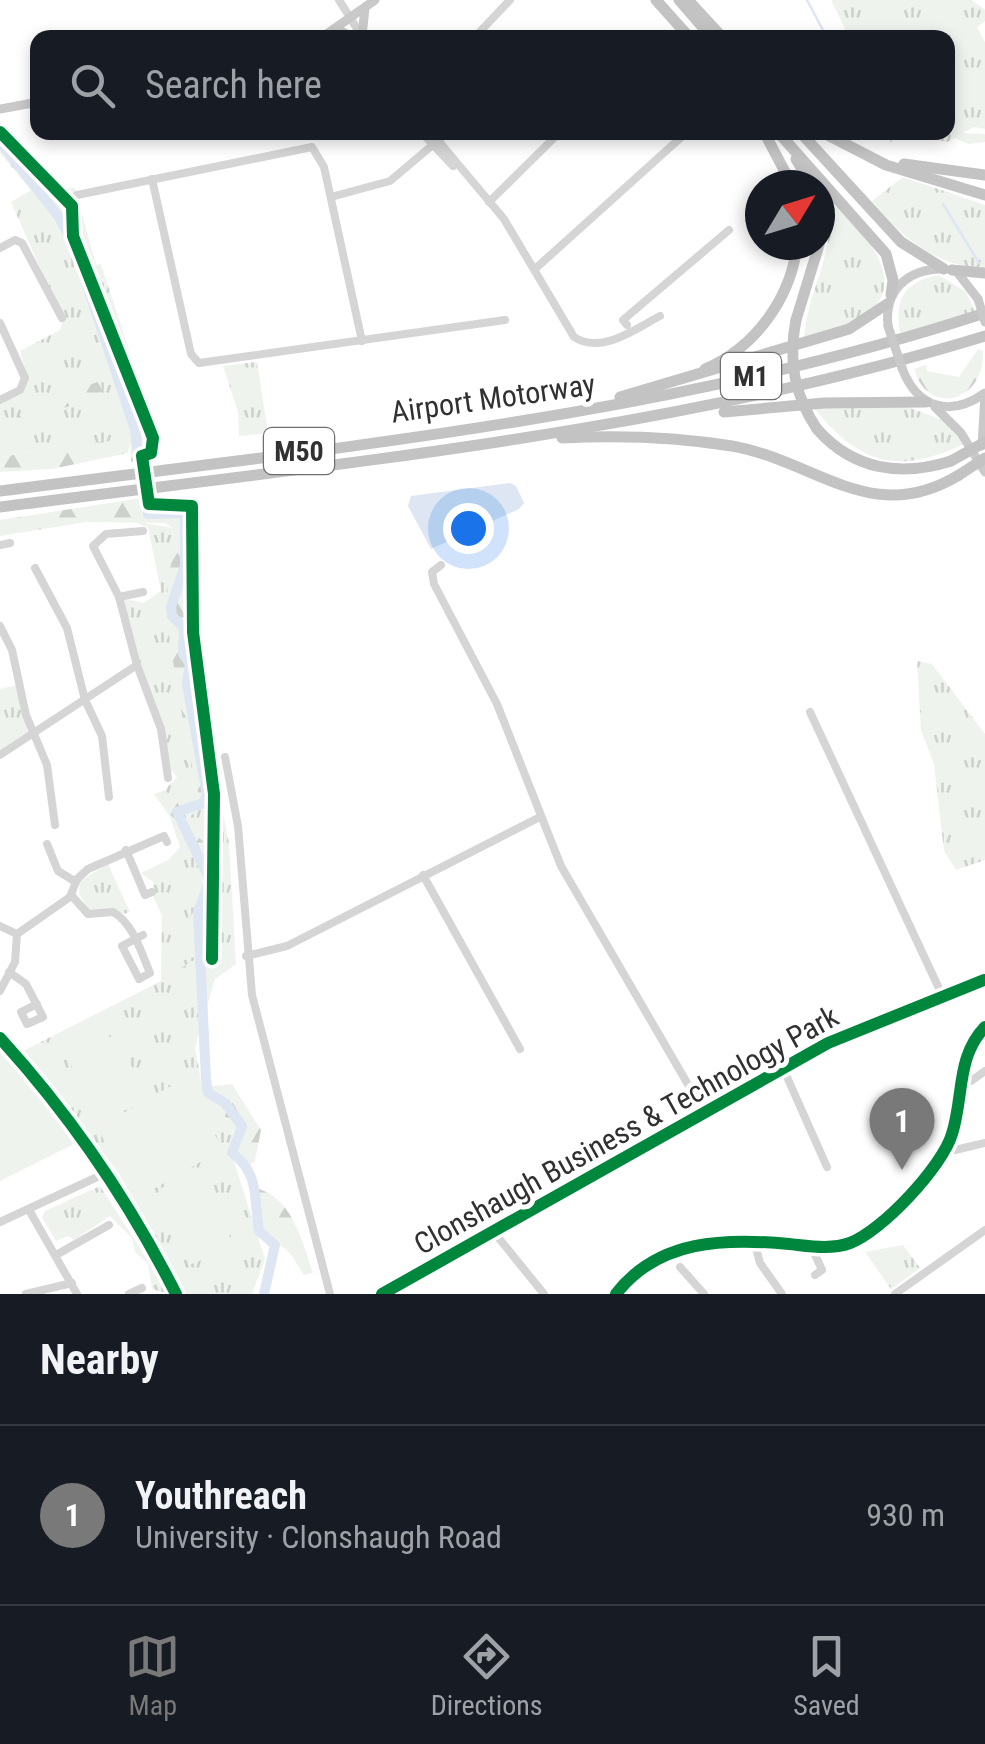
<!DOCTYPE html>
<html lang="en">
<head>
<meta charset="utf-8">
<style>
	:root { --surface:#171b24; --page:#242831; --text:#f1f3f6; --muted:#9ea1a6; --line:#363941; --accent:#797979 }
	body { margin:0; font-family:"Roboto Condensed",sans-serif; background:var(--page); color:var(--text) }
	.compass { position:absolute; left:745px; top:170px; width:90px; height:90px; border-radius:50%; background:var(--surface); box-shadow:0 5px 15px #0003; rotate:52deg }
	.you { position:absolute; left:468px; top:528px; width:35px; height:35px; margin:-25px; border:8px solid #fff; border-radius:50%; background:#1a73e8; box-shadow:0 0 0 15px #1a73e833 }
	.badge { display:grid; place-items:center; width:65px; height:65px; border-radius:50%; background:var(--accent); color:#fff; font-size:32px; font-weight:700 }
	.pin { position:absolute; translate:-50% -82px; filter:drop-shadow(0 2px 5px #0008) }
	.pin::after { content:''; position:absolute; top:52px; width:35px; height:30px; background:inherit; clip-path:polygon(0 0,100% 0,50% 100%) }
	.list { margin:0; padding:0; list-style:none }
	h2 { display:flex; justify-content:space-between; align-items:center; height:130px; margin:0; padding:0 40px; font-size:42px }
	h2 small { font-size:32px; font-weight:400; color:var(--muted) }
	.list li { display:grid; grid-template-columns:65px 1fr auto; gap:30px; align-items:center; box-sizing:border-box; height:180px; padding:0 40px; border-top:2px solid var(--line) }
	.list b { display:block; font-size:38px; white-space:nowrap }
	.list p { margin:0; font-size:32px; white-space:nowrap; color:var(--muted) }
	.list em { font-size:32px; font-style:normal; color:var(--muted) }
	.icon { flex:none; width:55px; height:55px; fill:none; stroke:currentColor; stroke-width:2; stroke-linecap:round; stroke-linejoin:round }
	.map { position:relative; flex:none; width:985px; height:1294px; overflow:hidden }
	.search { position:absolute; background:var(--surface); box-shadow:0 5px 15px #0003; left:30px; right:30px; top:30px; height:110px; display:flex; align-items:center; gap:25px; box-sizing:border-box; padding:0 35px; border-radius:20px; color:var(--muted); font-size:38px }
	.sheet { height:310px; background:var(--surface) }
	nav { display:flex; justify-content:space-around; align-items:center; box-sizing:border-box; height:140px; border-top:2px solid var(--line); background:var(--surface); font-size:28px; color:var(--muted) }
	nav a { display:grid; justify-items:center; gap:5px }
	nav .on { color:var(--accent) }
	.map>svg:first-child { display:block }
	.grass { fill:url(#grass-tufts) }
	.forest { fill:url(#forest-firs) }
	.garden { fill:#eff3ed }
	.water { fill:#dde6f2 }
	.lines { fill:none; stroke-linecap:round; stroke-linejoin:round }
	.stream { stroke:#dde6f2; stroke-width:2.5 }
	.river { stroke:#dde6f2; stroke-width:10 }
	.minor { stroke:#d5d5d5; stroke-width:8 }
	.major { stroke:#c9c9c9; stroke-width:9 }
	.highway { stroke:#c3c3c3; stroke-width:11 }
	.major-bridge { stroke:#c9c9c9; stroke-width:9 }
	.highway-bridge { stroke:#c3c3c3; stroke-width:11 }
	.cycleway-casing { stroke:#fff; stroke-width:19 }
	.cycleway { stroke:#00873e; stroke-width:12 }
	.labels { text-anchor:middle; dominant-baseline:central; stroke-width:10; stroke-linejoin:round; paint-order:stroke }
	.shield { fill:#fff; stroke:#6f6f6f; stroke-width:2.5 }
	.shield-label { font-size:28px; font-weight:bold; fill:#313131 }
	.street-label { font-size:30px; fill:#313131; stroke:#fff }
</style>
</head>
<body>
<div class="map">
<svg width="985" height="1294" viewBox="0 0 985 1294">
	<defs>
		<pattern id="grass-tufts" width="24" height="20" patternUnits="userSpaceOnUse" patternTransform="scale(2.5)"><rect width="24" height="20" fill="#eff3ed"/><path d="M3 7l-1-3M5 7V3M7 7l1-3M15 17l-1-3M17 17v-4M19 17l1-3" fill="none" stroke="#cdd1cc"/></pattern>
		<pattern id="forest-firs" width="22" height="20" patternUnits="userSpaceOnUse" patternTransform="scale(2.5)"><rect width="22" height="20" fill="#eff3ed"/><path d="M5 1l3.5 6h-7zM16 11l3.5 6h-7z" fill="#cdd1cc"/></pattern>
	</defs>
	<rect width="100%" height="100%" fill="#fff"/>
	<g class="grass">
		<path d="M831,0H972L985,10V21L977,27L985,42V129L974,127L963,133L985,134V142L968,144L955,138L947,142L900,133L948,132V38L849,37Z"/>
		<path d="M0,137L50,186L75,188L96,265L101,264L161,449L131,462L130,440L50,447L0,458V402L22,390L28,381L20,351L60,330L63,320L11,202L31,190L0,153Z"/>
		<path d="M903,177L985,205V267C936,269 899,234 872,201Z"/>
		<path d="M826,192C849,219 914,275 869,312C853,325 824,332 804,340C807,286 840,252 826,192Z"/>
		<path d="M939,275L966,292L975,312L900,333C894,299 904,282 939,275Z"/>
		<path d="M257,362L268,433L239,436L238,412L223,366Z"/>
		<path d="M907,407L943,420L964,444C898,475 860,465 814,408Z"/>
		<path d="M133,521L173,528C175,569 164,599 173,641L186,636L229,843L236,964L215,979L195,1047L202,1087L233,1127L232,1155L265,1259L252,1294H185L118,1172L23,1051L161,981L162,916L153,896V882L141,873L168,860L180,847L170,817L154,794H161L177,777L170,769L119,597L144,603L161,591L148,528Z"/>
		<path d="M917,661L932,664L985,734V860L956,870L944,851L934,764L921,730Z"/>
		<path d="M17,685L28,732L0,750V689Z"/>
		<path d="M108,864L130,912L124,914L116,910L89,911L79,894L80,881Z"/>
		<path d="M100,1186L144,1254L149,1253L169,1294L152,1289L148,1264L135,1252L132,1238L110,1216L74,1240L68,1236L56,1241L42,1217L45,1211Z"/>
		<path d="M903,1245L920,1268L891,1289L865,1252Z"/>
	</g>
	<g class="forest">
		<path d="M978,349L983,351C985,403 928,417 914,369L926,365L927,371L959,377Z"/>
		<path d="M101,381L102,391C87,402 72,404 57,411C41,418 35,435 14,427L21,413L42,400Z"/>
		<path d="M131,439L128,453L52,469L0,472V458L50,447Z"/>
		<path d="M142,498L155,509L180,508L191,543L183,628L211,772L208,788L213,797L186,820L196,824L195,835L203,841L198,848L206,856L220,888L205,908L209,927L205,931L210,955L206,974L200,971L175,982L171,974L199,957L191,916L206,884L195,855L190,853L175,820L154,794L163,791L168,805L200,797C194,788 165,622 166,606C168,579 174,555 173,528L165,523L86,522L0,536V520Z"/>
		<path d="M232,1084L261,1130L255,1161L248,1167L235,1157L233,1127L202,1087Z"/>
		<path d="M252,1188C290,1191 303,1242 313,1273L304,1275C298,1267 292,1253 284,1248C260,1234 246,1217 252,1188Z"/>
	</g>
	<g class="garden">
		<path d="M101,1025L149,1090L110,1119L62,1053Z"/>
		<path d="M0,1051L76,1143L0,1181Z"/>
		<path d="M183,1079L223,1149L138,1198L97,1128Z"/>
		<path d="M204,1171L234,1247L189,1265L159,1189Z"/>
	</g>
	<path class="water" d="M510,483L516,486L524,503L519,509L431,549L408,506L411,496Z"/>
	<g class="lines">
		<g class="stream">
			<path d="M807,0L827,38"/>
			<path d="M886,132L891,141"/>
			<path d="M943,204L979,263"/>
		</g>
		<g class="river">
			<path d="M0,142L59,217L74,246L135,430L139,462"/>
			<path d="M147,507L148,514L185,513V566L171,607L172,616L184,628L183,654L190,663L187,684L207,795L203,803L177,812L210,880L198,912L206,1079L208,1093L225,1103L242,1126L232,1153C260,1173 254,1201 259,1231L275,1245L264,1294"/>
		</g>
		<g class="minor">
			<path d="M339,0L363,38"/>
			<path d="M474,38L510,0"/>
			<path d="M421,132L453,166"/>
			<path d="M431,132L504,219L574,337C601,355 635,329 660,316"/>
			<path d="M152,179L191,354L199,363L505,320"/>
			<path d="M77,195L312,147L324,167L362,341"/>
			<path d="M331,197L390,181L448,132"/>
			<path d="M489,202L560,132"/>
			<path d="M0,248L15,240L22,243L62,318"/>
			<path d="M535,269L687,132"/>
			<path d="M0,323L25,378L20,390L0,400"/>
			<path d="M627,325L623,320L729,230"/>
			<path d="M143,531L106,534L93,546L119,597L137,665L161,729L168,778"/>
			<path d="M0,545L10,543"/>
			<path d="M441,565L432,572L434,584L497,704L561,866L704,1112"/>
			<path d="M35,568L67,628L85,700L102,736L109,797"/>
			<path d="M119,597L143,592"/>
			<path d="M0,626L12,650L26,715L47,765L55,825"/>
			<path d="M810,712L943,997"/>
			<path d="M0,755L137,665"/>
			<path d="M225,757L238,826L252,995L330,1294"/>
			<path d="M47,844L58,871L76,882"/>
			<path d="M126,850L145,895L152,892"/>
			<path d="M423,875L520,1049"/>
			<path d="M71,895L88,914L113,912C133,923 141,952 150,973L139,979L122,946L143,935"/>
			<path d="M0,926L17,934L15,962L0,991"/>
			<path d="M17,934L70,897L77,879L88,869L164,836L167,842"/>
			<path d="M246,956L287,946L540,817"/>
			<path d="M9,972L26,984L43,1017L27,1024L21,1012L37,1004"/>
			<path d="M783,1068L827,1167"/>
			<path d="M971,1081L985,1071"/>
			<path d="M955,1150L985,1143"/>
			<path d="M29,1210L77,1294"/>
			<path d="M0,1222L108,1172"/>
			<path d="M493,1231L544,1294"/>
			<path d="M755,1244L760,1263L782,1294"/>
			<path d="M811,1246L822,1270L815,1275"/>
			<path d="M56,1255L109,1225"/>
			<path d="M680,1267L704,1294"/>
			<path d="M26,1294L72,1283"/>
			<path d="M129,1294L142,1288"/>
			<path d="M382,1294L828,1043L984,980"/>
			<path d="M616,1294C658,1239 726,1238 789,1244C809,1246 831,1250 850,1243C882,1231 942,1167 952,1134C964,1096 956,1057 985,1027"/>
			<path d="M895,1294L985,1230"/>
		</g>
		<g class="major">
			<path d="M337,29L354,38"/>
			<path d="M362,36L365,8"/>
			<path d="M321,38L375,0"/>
			<path d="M0,109L38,102"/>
			<path d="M957,272L978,299"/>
			<path d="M888,326C884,291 907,269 942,269"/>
			<path d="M902,368C917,408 950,418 985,393"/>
			<path d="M935,407L961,433L985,472"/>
			<path d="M982,446L985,395"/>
			<path d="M0,1038C72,1117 128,1199 176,1294"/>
		</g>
		<g class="highway">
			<path d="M656,0L690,38"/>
			<path d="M679,0L712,38"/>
			<path d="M688,0L723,38"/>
			<path d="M764,132L792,185"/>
			<path d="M778,132L886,254L893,280L891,295"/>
			<path d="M800,132L901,242L944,269"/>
			<path d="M822,132L886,165L985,195"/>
			<path d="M796,159L812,185"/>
			<path d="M904,164L985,175"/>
			<path d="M820,224V233"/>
			<path d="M952,270L985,273"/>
			<path d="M796,320L819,245"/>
			<path d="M705,369C755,348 791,298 797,245"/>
			<path d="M620,397L849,329L887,304"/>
			<path d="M724,412L824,403L926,402"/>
			<path d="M817,429C853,470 901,477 951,461"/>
			<path d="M562,438C619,435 676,437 732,446C817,461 872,528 959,475"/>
			<path d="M0,491C330,448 667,417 985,313"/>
			<path d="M0,507C331,464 665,434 985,336"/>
		</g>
		<g class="major-bridge">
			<path d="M978,299L985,322"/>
			<path d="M888,326L902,368"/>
		</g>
		<g class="highway-bridge">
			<path d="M796,320C788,360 794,395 817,429"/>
			<path d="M951,461L985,442"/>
			<path d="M959,475L985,458"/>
		</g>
		<g class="cycleway-casing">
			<g id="cycleway">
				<path d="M0,132L72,206L73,236L153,438L151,453L142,456L149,504L192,506L193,632L214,794L212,959"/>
				<path d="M0,1038C72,1117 128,1199 176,1294"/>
				<path d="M382,1294L828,1043L984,980"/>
				<path d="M616,1294C658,1239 726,1238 789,1244C809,1246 831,1250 850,1243C882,1231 942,1167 952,1134C964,1096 956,1057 985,1027"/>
			</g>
		</g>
		<use href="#cycleway" class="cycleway"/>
	</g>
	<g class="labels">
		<g class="shield">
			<rect x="721" y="353" width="60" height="46" rx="8"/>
			<rect x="264" y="428" width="70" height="46" rx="8"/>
		</g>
		<g class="shield-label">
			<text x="751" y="376">M1</text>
			<text x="299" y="451">M50</text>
		</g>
		<g class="street-label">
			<text transform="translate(493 398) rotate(-8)">Airport Motorway</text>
			<text transform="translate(626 1130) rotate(-29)">Clonshaugh Business &amp; Technology Park</text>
		</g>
	</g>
</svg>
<svg class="compass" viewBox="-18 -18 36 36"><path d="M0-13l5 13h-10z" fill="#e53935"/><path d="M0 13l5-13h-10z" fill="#9ea1a6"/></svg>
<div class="you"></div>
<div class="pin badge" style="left:902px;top:1170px">1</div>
<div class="search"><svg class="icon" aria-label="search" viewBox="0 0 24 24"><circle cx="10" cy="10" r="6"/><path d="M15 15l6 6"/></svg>Search here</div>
</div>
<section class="sheet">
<h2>Nearby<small></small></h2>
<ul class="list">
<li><span class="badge">1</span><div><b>Youthreach</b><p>University · Clonshaugh Road</p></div><em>930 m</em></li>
</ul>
</section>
<nav>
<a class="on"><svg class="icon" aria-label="map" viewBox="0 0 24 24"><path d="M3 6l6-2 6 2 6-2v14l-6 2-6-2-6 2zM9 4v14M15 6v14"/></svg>Map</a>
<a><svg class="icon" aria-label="directions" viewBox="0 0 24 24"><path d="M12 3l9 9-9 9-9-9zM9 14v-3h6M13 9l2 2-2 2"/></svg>Directions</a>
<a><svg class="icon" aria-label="saved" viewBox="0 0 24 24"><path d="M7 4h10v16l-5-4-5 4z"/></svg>Saved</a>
</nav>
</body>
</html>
